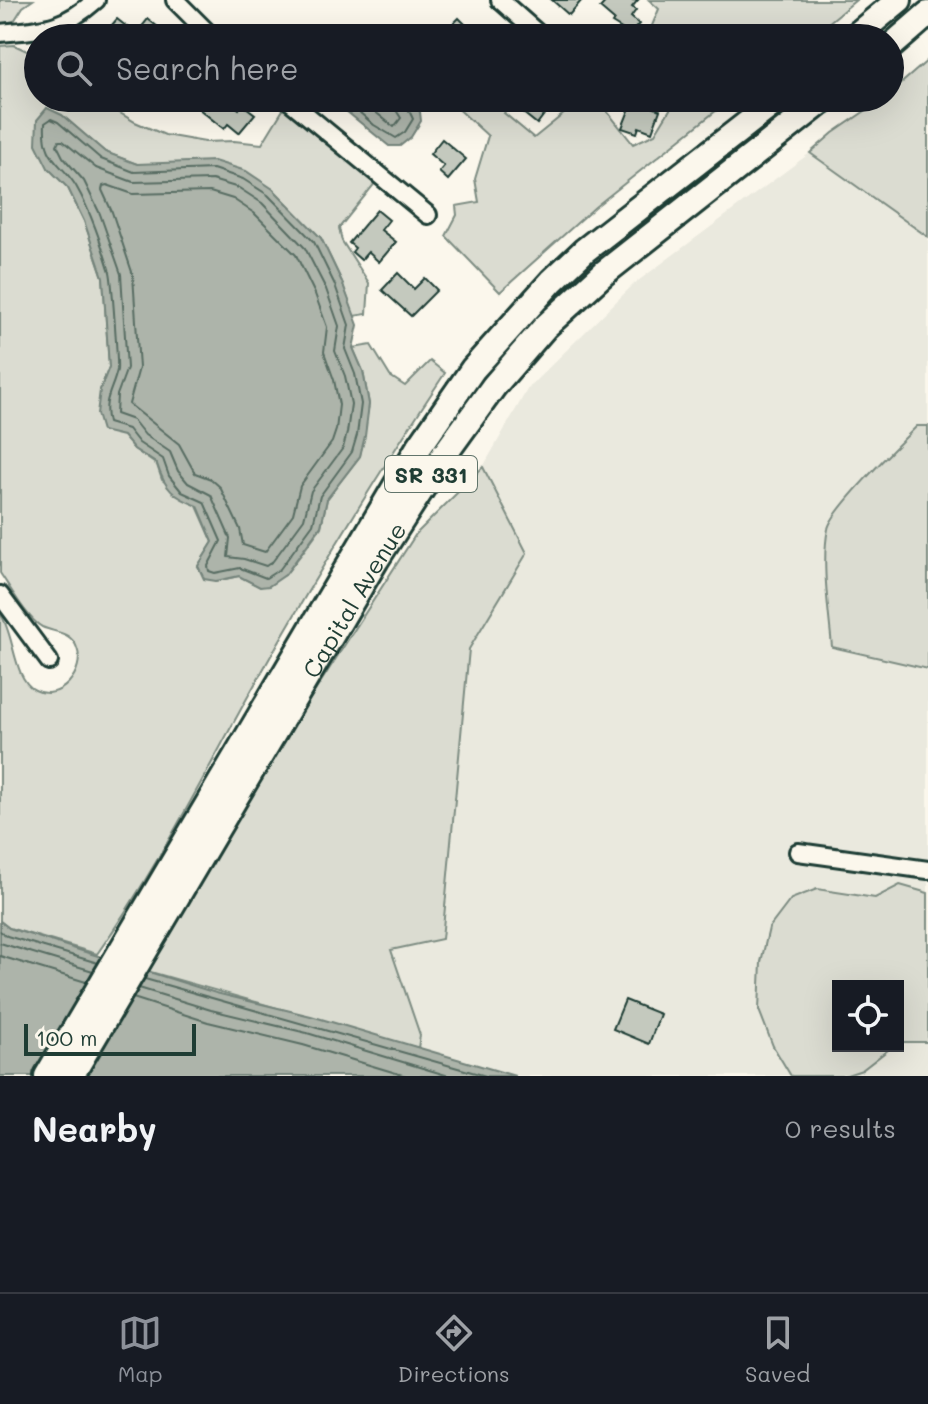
<!DOCTYPE html>
<html lang="en">
<head>
<meta charset="utf-8">
<style>
	:root { --surface:#171b24; --page:#242831; --text:#f1f3f6; --muted:#9ea1a6; --line:#363941; --accent:#8c9099 }
	body { margin:0; font-family:Mali,sans-serif; background:var(--page); color:var(--text) }
	.controls { position:absolute; right:24px; bottom:24px; display:grid; overflow:hidden; border-radius:0px; box-shadow:0 8px 32px #0002 }
	.controls button { width:72px; height:72px; display:grid; place-items:center; padding:0; border:0; border-bottom:2px solid var(--line); background:var(--surface); color:var(--text); font:40px sans-serif }
	.scale { position:absolute; left:24px; bottom:20px; width:172px; box-sizing:border-box; padding-left:8px; border:4px solid #1f3d34; border-top:0; font-size:22px; line-height:28px; white-space:nowrap; color:#1f3d34; -webkit-text-stroke:6px #fbf7ec; paint-order:stroke }
	.list { margin:0; padding:0; list-style:none }
	h2 { display:flex; justify-content:space-between; align-items:center; height:104px; margin:0; padding:0 32px; font-size:34px }
	h2 small { font-size:26px; font-weight:400; color:var(--muted) }
	.icon { flex:none; width:44px; height:44px; fill:none; stroke:currentColor; stroke-width:2; stroke-linecap:round; stroke-linejoin:round }
	.map { position:relative; flex:none; width:928px; height:1076px; overflow:hidden }
	.search { position:absolute; background:var(--surface); box-shadow:0 8px 32px #0002; left:24px; right:24px; top:24px; height:88px; display:flex; align-items:center; gap:20px; box-sizing:border-box; padding:0 28px; border-radius:44px; color:var(--muted); font-size:30px }
	.sheet { height:216px; background:var(--surface) }
	nav { display:flex; justify-content:space-around; align-items:center; box-sizing:border-box; height:112px; border-top:2px solid var(--line); background:var(--surface); font-size:22px; color:var(--muted) }
	nav a { display:grid; justify-items:center; gap:4px }
	nav .on { color:var(--accent) }
	.map>svg:first-child { display:block }
	.built { fill:#eae9de; fill-rule:evenodd }
	.green { fill:#dbdcd1; stroke:#7d8c82; stroke-width:2 }
	.water { fill:#adb4aa; stroke:#74847b; stroke-width:2 }
	.lines { fill:none; stroke-linecap:round; stroke-linejoin:round }
	.shore { stroke:#586d63; stroke-width:2 }
	.building { fill:#c4c9be; stroke:#1f3d34; stroke-width:2 }
	.minor-casing { stroke:#1f3d34; stroke-width:22 }
	.highway-casing { stroke:#1f3d34; stroke-width:30 }
	.minor { stroke:#fbf7ec; stroke-width:16 }
	.highway { stroke:#fbf7ec; stroke-width:24 }
	.labels { text-anchor:middle; dominant-baseline:central; stroke-width:6; stroke-linejoin:round; paint-order:stroke }
	.shield { fill:#fbf7ec; stroke:#61756b; stroke-width:2 }
	.shield-label { font-size:22px; font-weight:bold; fill:#1f3d34 }
	.street-label { font-size:24px; fill:#1f3d34; stroke:#fbf7ec }
</style>
</head>
<body>
<div class="map">
<svg width="928" height="1076" viewBox="0 0 928 1076">
	<rect width="100%" height="100%" fill="#fbf7ec"/>
	<filter id="ink" filterUnits="userSpaceOnUse"><feTurbulence type="fractalNoise" baseFrequency=".0125" numOctaves="2"/><feDisplacementMap in="SourceGraphic" scale="16" xChannelSelector="R" yChannelSelector="G"/><feConvolveMatrix kernelMatrix="1 2 1 2 8 2 1 2 1" color-interpolation-filters="sRGB"/></filter>
	<g filter="url(#ink)">
		<path class="built" d="M810,153L928,237V1076H515L418,1048L420,1034L391,950L442,938L469,649L527,553L483,467L528,388L634,284ZM838,986H898V1046H838Z"/>
		<g class="green">
			<path d="M0,0H33L23,7L14,21L0,24Z"/>
			<path d="M649,0H856L810,38H654L651,28L659,9Z"/>
			<path d="M14,45L38,56V98H95L135,122L165,135L205,142L234,141L262,144L284,108L376,182L339,228L342,241L369,283L367,314L354,316L342,282L321,238L273,189L175,164H137L105,152L62,115L47,108L48,168L68,188L84,221L103,277L109,367L100,390L123,436L134,449L157,465L162,480L197,506L213,542L198,566L216,581L239,576L260,587L285,575L303,552L321,527L327,499L360,456L369,404L363,371L353,348L371,345L390,376L405,386L430,361L445,373C376,476 312,582 251,691C202,779 156,871 97,954L9,928L0,921V613C15,635 13,679 35,690C60,703 86,671 77,648C71,631 55,633 42,627C28,620 9,586 0,573V46Z"/>
			<path d="M928,60V237L810,153L833,133L884,98H890V93Z"/>
			<path d="M459,98H516L504,113L534,138L576,104L589,105L599,101L633,144L655,134L677,98H732L595,207L500,292L446,236L457,215L456,206L479,202L475,179L488,136L453,104Z"/>
			<path d="M917,426H928V669L832,647C829,613 821,561 828,529C831,510 900,443 917,426Z"/>
			<path d="M483,467L527,553L469,649L442,939L391,950L420,1035L418,1048L147,971L279,747L416,534Z"/>
			<path d="M900,885L928,893V1042H898V986H838V1046H893L862,1070L844,1076H791L773,1046L759,1010L761,962L769,928L791,899L817,889L875,898Z"/>
		</g>
		<g class="water">
			<path d="M330,98H408L420,112L421,121L411,137L400,146H389Z"/>
			<path d="M47,108L62,115L105,152L137,164L214,161L246,171L273,189L321,238L342,282L358,325L353,348L363,371L369,404L365,436L360,456L327,499L321,526L285,575L269,586L260,587L239,576L216,581L204,579L198,566L213,542L198,506C174,497 165,490 157,464L134,449L123,436L102,431L97,414L100,390L109,367L103,277L84,221L68,188L48,168L36,144L37,120Z"/>
			<path d="M0,921L9,928L216,993L311,1016L515,1076H0Z"/>
		</g>
		<g class="lines">
			<g class="shore">
				<path d="M343,98L374,125L396,138L405,132L413,119L403,98"/>
				<path d="M358,98L394,127L401,118L394,107L393,98"/>
				<path d="M51,119L58,122L101,159L134,172L213,169L243,179L268,195L314,242L335,285L349,325L345,349L355,374L361,404L357,435L352,452L320,496L313,524L280,569L266,578L240,568L215,573L209,571L208,566L221,541L204,502L182,492L169,476L163,459L139,443L128,429L108,423C102,399 113,390 117,370C118,363 112,279 110,272C101,243 91,212 76,186C60,160 43,161 45,123Z"/>
				<path d="M59,141H63L96,168L133,182L212,180L239,188L262,203L305,248L326,289L339,326L335,351L345,376L351,404L347,433L343,448L311,491L304,519L273,561L266,566L244,559L228,557L230,538L211,495L188,483L178,471L170,452L145,435L133,420L116,414L117,395L127,368L121,274L100,214L84,181L63,157L57,145Z"/>
				<path d="M107,185L133,194L210,192L233,199L254,213L296,255L315,294L327,327L324,352L334,380L339,405L336,430L332,442L300,486L293,514L265,552L243,545L240,529L220,487L211,479L195,473L179,444L129,404L139,368L133,275L112,212L102,190L103,186Z"/>
				<path d="M0,931L7,936L98,963"/>
				<path d="M0,943L93,971"/>
				<path d="M0,956L86,982"/>
				<path d="M145,979L486,1076"/>
				<path d="M139,988L211,1010L307,1033L449,1076"/>
				<path d="M133,998L208,1022L303,1045L406,1076"/>
			</g>
		</g>
		<g class="building">
			<path d="M552,0H582L569,15Z"/>
			<path d="M607,0H638L632,7L636,10L631,17L639,24L630,34L612,23L614,20L600,8Z"/>
			<path d="M459,18L479,38H451L445,32Z"/>
			<path d="M117,19L136,34L148,19L159,28L151,38H101Z"/>
			<path d="M206,98H225L239,109L242,104L255,114L239,133L228,124L224,129L198,108Z"/>
			<path d="M524,98H544L552,104L537,124L517,108Z"/>
			<path d="M634,98H655L652,107L660,110L652,132L639,127L637,133L622,128Z"/>
			<path d="M442,139L466,159L448,180L439,172L444,166L430,154Z"/>
			<path d="M377,210L389,220L381,230L396,242L379,262L368,252L361,260L352,252L355,248L349,243Z"/>
			<path d="M398,273L414,289L425,278L437,290L411,316L382,290Z"/>
			<path d="M625,1000L660,1014L649,1044L613,1029Z"/>
		</g>
		<g class="lines">
			<g class="minor-casing">
				<g id="minor">
					<path d="M175,0L213,38"/>
					<path d="M500,0L543,38"/>
					<path d="M0,33C44,29 62,30 96,0"/>
					<path d="M286,98L428,215"/>
					<path d="M0,595L49,661"/>
					<path d="M798,852L928,870"/>
				</g>
			</g>
			<g class="highway-casing">
				<g id="highway">
					<path d="M853,38L899,0"/>
					<path d="M890,47L928,14"/>
					<path d="M47,1076L417,450L473,369L552,281L585,250L780,98"/>
					<path id="s1" d="M71,1076L376,560L439,462L494,386L545,327L604,273L826,98"/>
				</g>
			</g>
			<use href="#minor" class="minor"/>
			<use href="#highway" class="highway"/>
		</g>
	</g>
	<g class="labels">
		<rect class="shield" x="385" y="456" width="92" height="36" rx="6"/>
		<g class="shield-label">
			<text x="431" y="474">SR 331</text>
		</g>
		<g class="street-label">
			<text stroke="none"><textPath href="#s1" startOffset="554">Capital Avenue</textPath></text>
		</g>
	</g>
</svg>
<div class="controls">
<button><svg class="icon" aria-label="locate" viewBox="0 0 24 24"><circle cx="12" cy="12" r="6"/><path d="M12 2v4M12 18v4M2 12h4M18 12h4"/></svg></button>
</div>
<div class="scale">100 m</div>
<div class="search"><svg class="icon" aria-label="search" viewBox="0 0 24 24"><circle cx="10" cy="10" r="6"/><path d="M15 15l6 6"/></svg>Search here</div>
</div>
<section class="sheet">
<h2>Nearby<small>0 results</small></h2>
<ul class="list">
</ul>
</section>
<nav>
<a class="on"><svg class="icon" aria-label="map" viewBox="0 0 24 24"><path d="M3 6l6-2 6 2 6-2v14l-6 2-6-2-6 2zM9 4v14M15 6v14"/></svg>Map</a>
<a><svg class="icon" aria-label="directions" viewBox="0 0 24 24"><path d="M12 3l9 9-9 9-9-9zM9 14v-3h6M13 9l2 2-2 2"/></svg>Directions</a>
<a><svg class="icon" aria-label="saved" viewBox="0 0 24 24"><path d="M7 4h10v16l-5-4-5 4z"/></svg>Saved</a>
</nav>
</body>
</html>
